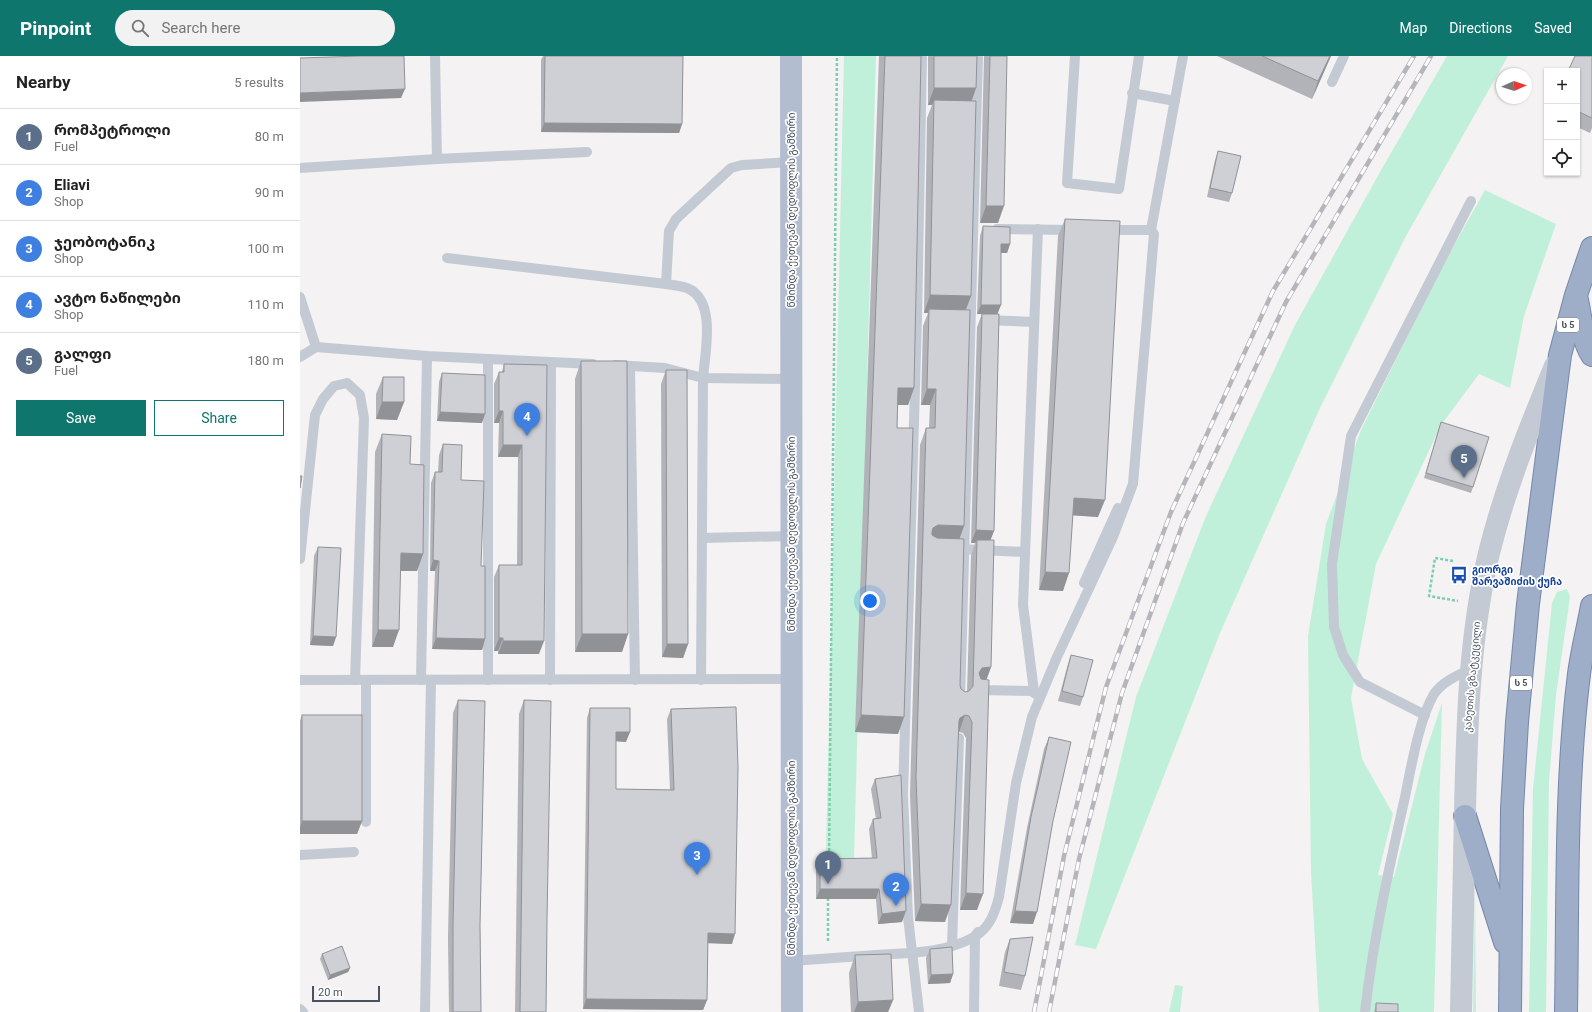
<!DOCTYPE html>
<html lang="en">
<head>
<meta charset="utf-8">
<style>
	:root { --surface:#fff; --page:#f2f2f2; --text:#222; --muted:#767676; --line:#e0e0e0; --accent:#0f766e }
	body { margin:0; font-family:Roboto,"Noto Sans Georgian",sans-serif; background:var(--page); color:var(--text) }
	.controls { position:absolute; right:12px; top:12px; display:grid; overflow:hidden; border-radius:0px; box-shadow:0 1px 3px #0004 }
	.controls button { width:36px; height:36px; display:grid; place-items:center; padding:0; border:0; border-bottom:1px solid var(--line); background:var(--surface); color:var(--text); font:20px sans-serif }
	.compass { position:absolute; left:1196px; top:12px; width:36px; height:36px; border-radius:50%; background:var(--surface); box-shadow:0 1px 3px #0004; rotate:87deg }
	.scale { position:absolute; left:12px; bottom:10px; width:68px; box-sizing:border-box; padding-left:4px; border:2px solid #495260; border-top:0; font-size:11px; line-height:14px; white-space:nowrap; color:#495260; -webkit-text-stroke:3px #fff; paint-order:stroke }
	.you { position:absolute; left:570px; top:545px; width:14px; height:14px; margin:-10px; border:3px solid #fff; border-radius:50%; background:#1a73e8; box-shadow:0 0 0 6px #1a73e833 }
	.badge { display:grid; place-items:center; width:26px; height:26px; border-radius:50%; background:var(--accent); color:#fff; font-size:13px; font-weight:700 }
	.pin { position:absolute; translate:-50% -33px; filter:drop-shadow(0 1px 2px #0008) }
	.pin::after { content:''; position:absolute; top:21px; width:14px; height:12px; background:inherit; clip-path:polygon(0 0,100% 0,50% 100%) }
	.list { margin:0; padding:0; list-style:none }
	h2 { display:flex; justify-content:space-between; align-items:center; height:52px; margin:0; padding:0 16px; font-size:17px }
	h2 small { font-size:13px; font-weight:400; color:var(--muted) }
	.list li { display:grid; grid-template-columns:26px 1fr auto; gap:12px; align-items:center; box-sizing:border-box; height:56px; padding:0 16px; border-top:1px solid var(--line) }
	.list b { display:block; font-size:15px; white-space:nowrap }
	.list p { margin:0; font-size:13px; white-space:nowrap; color:var(--muted) }
	.list em { font-size:13px; font-style:normal; color:var(--muted) }
	.actions { display:flex; gap:8px; padding:12px 16px }
	.actions a { flex:1; padding:9px 0; border:1px solid var(--accent); border-radius:0px; text-align:center; font-size:14px; color:var(--accent) }
	.actions .main { background:var(--accent); color:#fff }
	.icon { flex:none; width:22px; height:22px; fill:none; stroke:currentColor; stroke-width:2; stroke-linecap:round; stroke-linejoin:round }
	.map { position:relative; flex:none; width:1292px; height:956px; overflow:hidden }
	header { display:flex; align-items:center; gap:24px; box-sizing:border-box; height:56px; padding:0 20px; background:var(--accent); color:#fff }
	header strong { font-size:19px }
	nav { display:flex; gap:22px; margin-inline-start:auto; font-size:14px }
	.search { width:280px; height:36px; background:var(--page); display:flex; align-items:center; gap:10px; box-sizing:border-box; padding:0 14px; border-radius:22px; color:var(--muted); font-size:15px }
	main { display:flex }
	aside { flex:1; background:var(--surface) }
	.map>svg:first-child { display:block }
	.green { fill:#c1f0da }
	.lines { fill:none; stroke-linecap:round; stroke-linejoin:round }
	.trunk-casing { stroke:#7588ac; stroke-width:24 }
	.path { stroke:#79cfb0; stroke-width:2.5; stroke-dasharray:3 2; stroke-linecap:butt }
	.service { stroke:#c3cad3; stroke-width:10 }
	.tertiary { stroke:#c3cad3; stroke-width:22 }
	.primary { stroke:#b2bdd0; stroke-width:22 }
	.trunk { stroke:#9eadc8; stroke-width:22 }
	.rail-casing { stroke:#b4b6bc; stroke-width:4.5 }
	.rail { stroke:#fff; stroke-width:3; stroke-dasharray:9; stroke-linecap:butt }
	.wall { fill:#b1b3b8 }
	.shaded-wall { fill:#909296 }
	.building { fill:#ced0d6; stroke:#909296 }
	.labels { text-anchor:middle; dominant-baseline:central; stroke-width:3.5; stroke-linejoin:round; paint-order:stroke }
	.shield { fill:#fff; stroke:#808690; stroke-width:1 }
	.shield-label { font-size:9px; font-weight:bold; fill:#495260 }
	.street-label { font-size:10px; fill:#495260; stroke:#fff }
	.transit-label { font-size:10px; font-weight:bold; fill:#164399; stroke:#fff; text-anchor:start }
</style>
</head>
<body>
<header>
<strong>Pinpoint</strong>
<div class="search"><svg class="icon" aria-label="search" viewBox="0 0 24 24"><circle cx="10" cy="10" r="6"/><path d="M15 15l6 6"/></svg>Search here</div>
<nav><a>Map</a><a>Directions</a><a>Saved</a></nav>
</header>
<main>
<aside>
<h2>Nearby<small>5 results</small></h2>
<ul class="list">
<li><span class="badge" style="background:#5c6f8a">1</span><div><b>რომპეტროლი</b><p>Fuel</p></div><em>80 m</em></li>
<li><span class="badge" style="background:#3f7fe0">2</span><div><b>Eliavi</b><p>Shop</p></div><em>90 m</em></li>
<li><span class="badge" style="background:#3f7fe0">3</span><div><b>ჯეობოტანიკ</b><p>Shop</p></div><em>100 m</em></li>
<li><span class="badge" style="background:#3f7fe0">4</span><div><b>ავტო ნაწილები</b><p>Shop</p></div><em>110 m</em></li>
<li><span class="badge" style="background:#5c6f8a">5</span><div><b>გალფი</b><p>Fuel</p></div><em>180 m</em></li>
</ul>
<div class="actions"><a class="main">Save</a><a>Share</a></div>
</aside>
<div class="map">
<svg width="1292" height="956" viewBox="0 0 1292 956">
	<rect width="100%" height="100%" fill="#f4f2f2"/>
	<g class="green">
		<path d="M544,0H576L554,802L547,810L534,808L526,798Z"/>
		<path d="M1147,0H1208L1106,180L1020,352L920,577L796,893L775,889L836,641L906,460L995,269L1080,116Z"/>
		<path d="M1185,134L1256,168L1224,260L1210,332L1179,318L1141,369L1076,508L1051,642L1062,703L1093,758L1078,819L1094,821L1125,698L1142,647L1134,956H1019L1011,816L1008,580L1026,468L1061,374L1142,211Z"/>
		<path d="M1267,533L1270,541L1256,639L1249,726L1246,956H1229L1233,733L1252,547L1257,536Z"/>
		<path d="M1175,828L1176,956H1173Z"/>
		<path d="M875,929L883,930L880,956H869Z"/>
	</g>
	<g class="lines">
		<g class="trunk-casing">
			<g id="trunk">
				<path d="M1277,244C1281,262 1282,283 1292,299"/>
				<path d="M1165,760L1205,886"/>
				<path d="M1210,956L1212,753L1217,666L1228,548L1260,299L1276,239L1292,192"/>
				<path d="M1266,956C1268,844 1265,730 1279,618C1282,595 1288,572 1292,550"/>
			</g>
		</g>
		<g class="path">
			<path d="M1153,505L1135,502L1129,540L1158,545"/>
			<path d="M529,805L537,0"/>
			<path d="M528,885V840"/>
		</g>
		<g class="service">
			<path d="M135,0L137,103"/>
			<path d="M775,0L767,127L819,133L839,0"/>
			<path d="M1032,26L1044,0"/>
			<path d="M832,37L875,45"/>
			<path d="M0,112L137,103L287,96"/>
			<path d="M697,173L773,174"/>
			<path d="M738,173L723,549L734,635V637L740,640"/>
			<path d="M807,174H851"/>
			<path d="M147,202L366,228C373,229 381,230 387,232C417,244 405,297 403,322L491,323"/>
			<path d="M366,228L369,175L376,163L431,112L442,109L491,106"/>
			<path d="M0,241L16,291L0,301"/>
			<path d="M685,264L734,266"/>
			<path d="M16,291L127,300L293,308"/>
			<path d="M315,309L365,312L403,322L401,624"/>
			<path d="M330,310L335,624"/>
			<path d="M402,482L491,480"/>
			<path d="M658,493L725,496"/>
			<path d="M0,503L15,359L23,343L34,330L47,327L60,339L64,362L55,624"/>
			<path d="M784,527L818,452"/>
			<path d="M0,624L491,623"/>
			<path d="M121,624L127,300"/>
			<path d="M188,624V303"/>
			<path d="M250,624L251,306"/>
			<path d="M679,634L734,635"/>
			<path d="M660,646L678,0"/>
			<path d="M1125,659L1060,626L1043,599L1034,571L1032,508L1051,380L1171,145"/>
			<path d="M66,766V624"/>
			<path d="M0,799L54,796"/>
			<path d="M652,890L659,682"/>
			<path d="M491,905C520,903 548,901 576,899C608,897 646,897 674,881C690,872 695,856 699,841L716,727L732,661L757,601L813,481L833,428L854,178L851,174L883,0"/>
			<path d="M0,953L3,956"/>
			<path d="M125,956L131,624"/>
			<path d="M619,956L608,861L603,739L617,263L622,0"/>
			<path d="M674,956L675,880L678,876"/>
			<path d="M1065,956C1073,884 1089,812 1105,741C1111,712 1119,663 1134,638C1142,626 1158,619 1171,613"/>
		</g>
		<path class="tertiary" d="M1161,956C1162,889 1164,821 1165,754C1167,668 1169,581 1189,497C1205,432 1230,371 1255,310"/>
		<path class="primary" d="M491,0L492,956"/>
		<use href="#trunk" class="trunk"/>
		<g class="rail-casing">
			<g id="rail">
				<path d="M734,956L764,800L806,631L871,456L973,235L1114,0"/>
				<path d="M749,956L779,803L822,637L883,467L986,246L1131,0"/>
			</g>
		</g>
		<use href="#rail" class="rail"/>
	</g>
	<g class="wall">
		<path d="M243,0H383L382,68L379,77L241,76V4Z"/>
		<path d="M579,0H621L614,332L608,349H598L597,372L604,661L598,678L555,676Z"/>
		<path d="M628,0H677L676,32L672,45L671,240L666,254L664,470L659,483L660,629L661,633L665,636H667L671,500L675,487H671L677,271L682,258H677L680,180L683,170L710,188L707,197H701L697,258L694,475L690,484L691,611L686,624L677,854H660L666,682L663,677L659,676H658L645,866L615,865L610,739L620,389L626,372H629L630,349H621L623,270L628,257H624L627,62L632,49H628Z"/>
		<path d="M684,0H707L698,167H680Z"/>
		<path d="M917,0H1031L1012,43Z"/>
		<path d="M1292,0V72L1290,77L1277,71V15Z"/>
		<path d="M918,95L932,137L929,146L907,141L915,104Z"/>
		<path d="M765,163L798,461L773,459L763,535L739,534L758,180Z"/>
		<path d="M281,305L328,578L322,596H275V323Z"/>
		<path d="M204,308L247,309L239,598H198V595H194V521L199,509H217L218,401H198L199,367H194V328L199,316H202Z"/>
		<path d="M366,314L388,588L383,602L362,601L361,328Z"/>
		<path d="M142,317L182,367L137,365L139,326Z"/>
		<path d="M83,321L104,346L97,364L76,363V338Z"/>
		<path d="M1141,366L1173,431L1171,437L1124,422Z"/>
		<path d="M82,378L110,408L123,498L117,515H101L93,591H72L75,396Z"/>
		<path d="M143,388L161,424L181,510L185,583L182,594L132,593L135,515H130L131,427L135,416H138L139,399Z"/>
		<path d="M18,491L36,581L33,590L10,589L14,500Z"/>
		<path d="M771,599L783,641L780,650L758,645L768,608Z"/>
		<path d="M158,644L180,869L181,956H149L148,882L153,657Z"/>
		<path d="M224,644L247,864L246,956H215L219,658Z"/>
		<path d="M290,652L326,686L316,685V733L370,734L367,663L371,653L432,888L408,887L407,944L403,954L283,953L287,662Z"/>
		<path d="M2,659L62,765L57,778H0V665Z"/>
		<path d="M749,681L733,868L710,867L727,772L744,693Z"/>
		<path d="M575,723L602,866L578,868L576,843H516V813L520,803L572,802L569,773L573,763H576L571,733Z"/>
		<path d="M710,883L725,920L721,934L699,930L705,896Z"/>
		<path d="M630,893L653,918L650,927L628,928L626,902Z"/>
		<path d="M22,898L50,912L48,916L28,924L20,903Z"/>
		<path d="M555,899L593,944L588,956H551L549,917Z"/>
		<path d="M1076,947L1098,956H1074L1075,952Z"/>
	</g>
	<g class="shaded-wall">
		<path d="M1030,0H1031L1012,43L1018,25Z"/>
		<path d="M634,32H676L670,49L634,44L632,49H628Z"/>
		<path d="M105,33L101,42L0,46V37Z"/>
		<path d="M244,67L382,68L379,77L241,76Z"/>
		<path d="M686,150H704L698,167H680Z"/>
		<path d="M701,188H710L707,197H698Z"/>
		<path d="M630,239L671,240L664,258L629,253L628,257H624Z"/>
		<path d="M681,249H701L697,259L677,258Z"/>
		<path d="M598,332H614L608,349H592Z"/>
		<path d="M627,333H636L630,349H621Z"/>
		<path d="M82,346H104L97,364L76,363Z"/>
		<path d="M199,355H203L199,367H194Z"/>
		<path d="M140,356L185,358L182,367L137,365Z"/>
		<path d="M203,389H222L218,401H198Z"/>
		<path d="M774,442L805,444L798,461L767,459Z"/>
		<path d="M638,469L664,470L658,487L627,488L633,472Z"/>
		<path d="M676,474L694,475L689,488L677,484L675,487H671Z"/>
		<path d="M101,497L123,498L117,515H95Z"/>
		<path d="M133,504L139,505L135,515H130Z"/>
		<path d="M745,516L769,517L763,535L739,534Z"/>
		<path d="M78,574H99L93,591H72Z"/>
		<path d="M282,578H328L322,596H275Z"/>
		<path d="M13,580L36,581L33,590L10,589Z"/>
		<path d="M136,582L185,583L182,594L132,593Z"/>
		<path d="M199,582H203L198,595H194Z"/>
		<path d="M203,585H244L239,598H198Z"/>
		<path d="M367,588H388L383,602L362,601Z"/>
		<path d="M691,611L685,628L673,633L679,617L682,612Z"/>
		<path d="M561,659L604,661L598,678L555,676Z"/>
		<path d="M665,659L659,676L654,678L660,662Z"/>
		<path d="M316,676H330L326,686L313,685Z"/>
		<path d="M2,765H62L57,778H0V771Z"/>
		<path d="M520,833H579L576,843H516Z"/>
		<path d="M666,837L683,838L677,854H660Z"/>
		<path d="M621,848L651,849L645,866L615,865Z"/>
		<path d="M606,855L602,866L578,868L582,858Z"/>
		<path d="M715,855L737,856L733,868L710,867Z"/>
		<path d="M408,877L435,878L432,888L404,887Z"/>
		<path d="M50,912L48,916L28,924L30,919Z"/>
		<path d="M653,918L650,927L628,928L631,919Z"/>
		<path d="M286,943L407,944L403,954L283,953Z"/>
		<path d="M593,944L588,956H554L558,946Z"/>
	</g>
	<g class="building">
		<path d="M61,0H104L105,33L0,37V2Z"/>
		<path d="M245,0H383L382,68L244,67Z"/>
		<path d="M585,0H621L614,332H598L597,372H613L604,661L561,659Z"/>
		<path d="M634,0H677L676,32H634Z"/>
		<path d="M690,0H707L704,150H686Z"/>
		<path d="M962,0H1030L1018,25Z"/>
		<path d="M1275,0H1292V62L1277,55V15H1268Z"/>
		<path d="M634,44L676,45L671,240L630,239Z"/>
		<path d="M918,95L941,100L932,137L910,132Z"/>
		<path d="M765,163L820,165L805,444L774,442L769,517L745,516Z"/>
		<path d="M683,170L710,171V188H701V249H681Z"/>
		<path d="M629,253L670,254L664,470L638,469L633,472L632,476V479L637,482L664,483L660,629L661,633L665,636L669,635L673,630L677,484H694L691,611L682,612L679,617L681,623L689,624L683,838L666,837L672,666L669,660L665,659L660,662L659,665L651,849L621,848L616,722L626,372H635L636,333H627Z"/>
		<path d="M682,258H699L694,475L676,474Z"/>
		<path d="M281,305H327L328,578H282Z"/>
		<path d="M204,308L247,309L244,585H203V582H199V509H222V389H203V355H199V316H204Z"/>
		<path d="M366,314H387L388,588H367Z"/>
		<path d="M142,317L185,319V358L140,356Z"/>
		<path d="M83,321H104V346H82Z"/>
		<path d="M1141,366L1189,381L1173,431L1126,417Z"/>
		<path d="M82,378L111,380L110,408L124,409L123,498L101,497L99,574H78Z"/>
		<path d="M143,388L162,389L161,424L184,425L181,510H185V583L136,582L139,505L133,504L135,416H142Z"/>
		<path d="M0,420H2L0,432Z"/>
		<path d="M18,491L41,492L36,581L13,580Z"/>
		<path d="M771,599L793,604L783,641L762,635Z"/>
		<path d="M158,644L185,645L180,869L181,956H153V869Z"/>
		<path d="M224,644L251,645L247,864L246,956H220Z"/>
		<path d="M436,651L438,711L435,878L408,877L407,944L286,943L290,652H330V676H316V733L374,734L371,653Z"/>
		<rect x="2" y="659" width="60" height="106"/>
		<path d="M749,681L771,686L753,765L737,856L715,855L731,761Z"/>
		<path d="M601,719L606,855L582,858L579,833H520V803L577,802L573,763L581,762L575,723Z"/>
		<path d="M733,881L725,920L704,916L710,883Z"/>
		<path d="M42,890L50,912L30,919L22,898Z"/>
		<path d="M652,891L653,918L631,919L630,893Z"/>
		<path d="M591,898L593,944L558,946L555,899Z"/>
		<path d="M1076,947L1098,948V956H1076Z"/>
	</g>
	<defs>
		<g id="bus-bare" transform="scale(1.38)"><path d="M-5-6H5V4H4V6H2V4H-2V6H-4V4H-5ZM-3.5-4V0h7V-4ZM-3.5 1.2v1.5H-2V1.2ZM2 1.2v1.5H3.5V1.2Z" fill="#1a4fb4" stroke="#fff" stroke-width="2.5" paint-order="stroke"/></g>
	</defs>
	<g fill-rule="evenodd">
		<use href="#bus-bare" x="1159" y="519"/>
	</g>
	<g class="labels">
		<g class="shield">
			<rect x="1257" y="262" width="22" height="14" rx="3"/>
			<rect x="1210" y="620" width="22" height="14" rx="3"/>
		</g>
		<g class="shield-label">
			<text x="1268" y="269">ს 5</text>
			<text x="1221" y="627">ს 5</text>
		</g>
		<g class="street-label">
			<text transform="translate(491 154) rotate(-90)">წმინდა ქეთევან დედოფლის გამზირი</text>
			<text transform="translate(491 478) rotate(-90)">წმინდა ქეთევან დედოფლის გამზირი</text>
			<text transform="translate(1172 621) rotate(-85)">კახეთის გზატკეცილი</text>
			<text transform="translate(491 802) rotate(-90)">წმინდა ქეთევან დედოფლის გამზირი</text>
		</g>
		<g class="transit-label">
			<text x="1172" y="513">გიორგი<tspan x="1172" dy="12">შარვაშიძის ქუჩა</tspan></text>
		</g>
	</g>
</svg>
<div class="controls">
<button>+</button>
<button>−</button>
<button><svg class="icon" aria-label="locate" viewBox="0 0 24 24"><circle cx="12" cy="12" r="6"/><path d="M12 2v4M12 18v4M2 12h4M18 12h4"/></svg></button>
</div>
<svg class="compass" viewBox="-18 -18 36 36"><path d="M0-13l5 13h-10z" fill="#e53935"/><path d="M0 13l5-13h-10z" fill="#767676"/></svg>
<div class="scale">20 m</div>
<div class="you"></div>
<div class="pin badge" style="left:528px;top:828px;background:#5c6f8a">1</div>
<div class="pin badge" style="left:596px;top:850px;background:#3f7fe0">2</div>
<div class="pin badge" style="left:397px;top:819px;background:#3f7fe0">3</div>
<div class="pin badge" style="left:227px;top:380px;background:#3f7fe0">4</div>
<div class="pin badge" style="left:1164px;top:422px;background:#5c6f8a">5</div>
</div>
</main>
</body>
</html>
